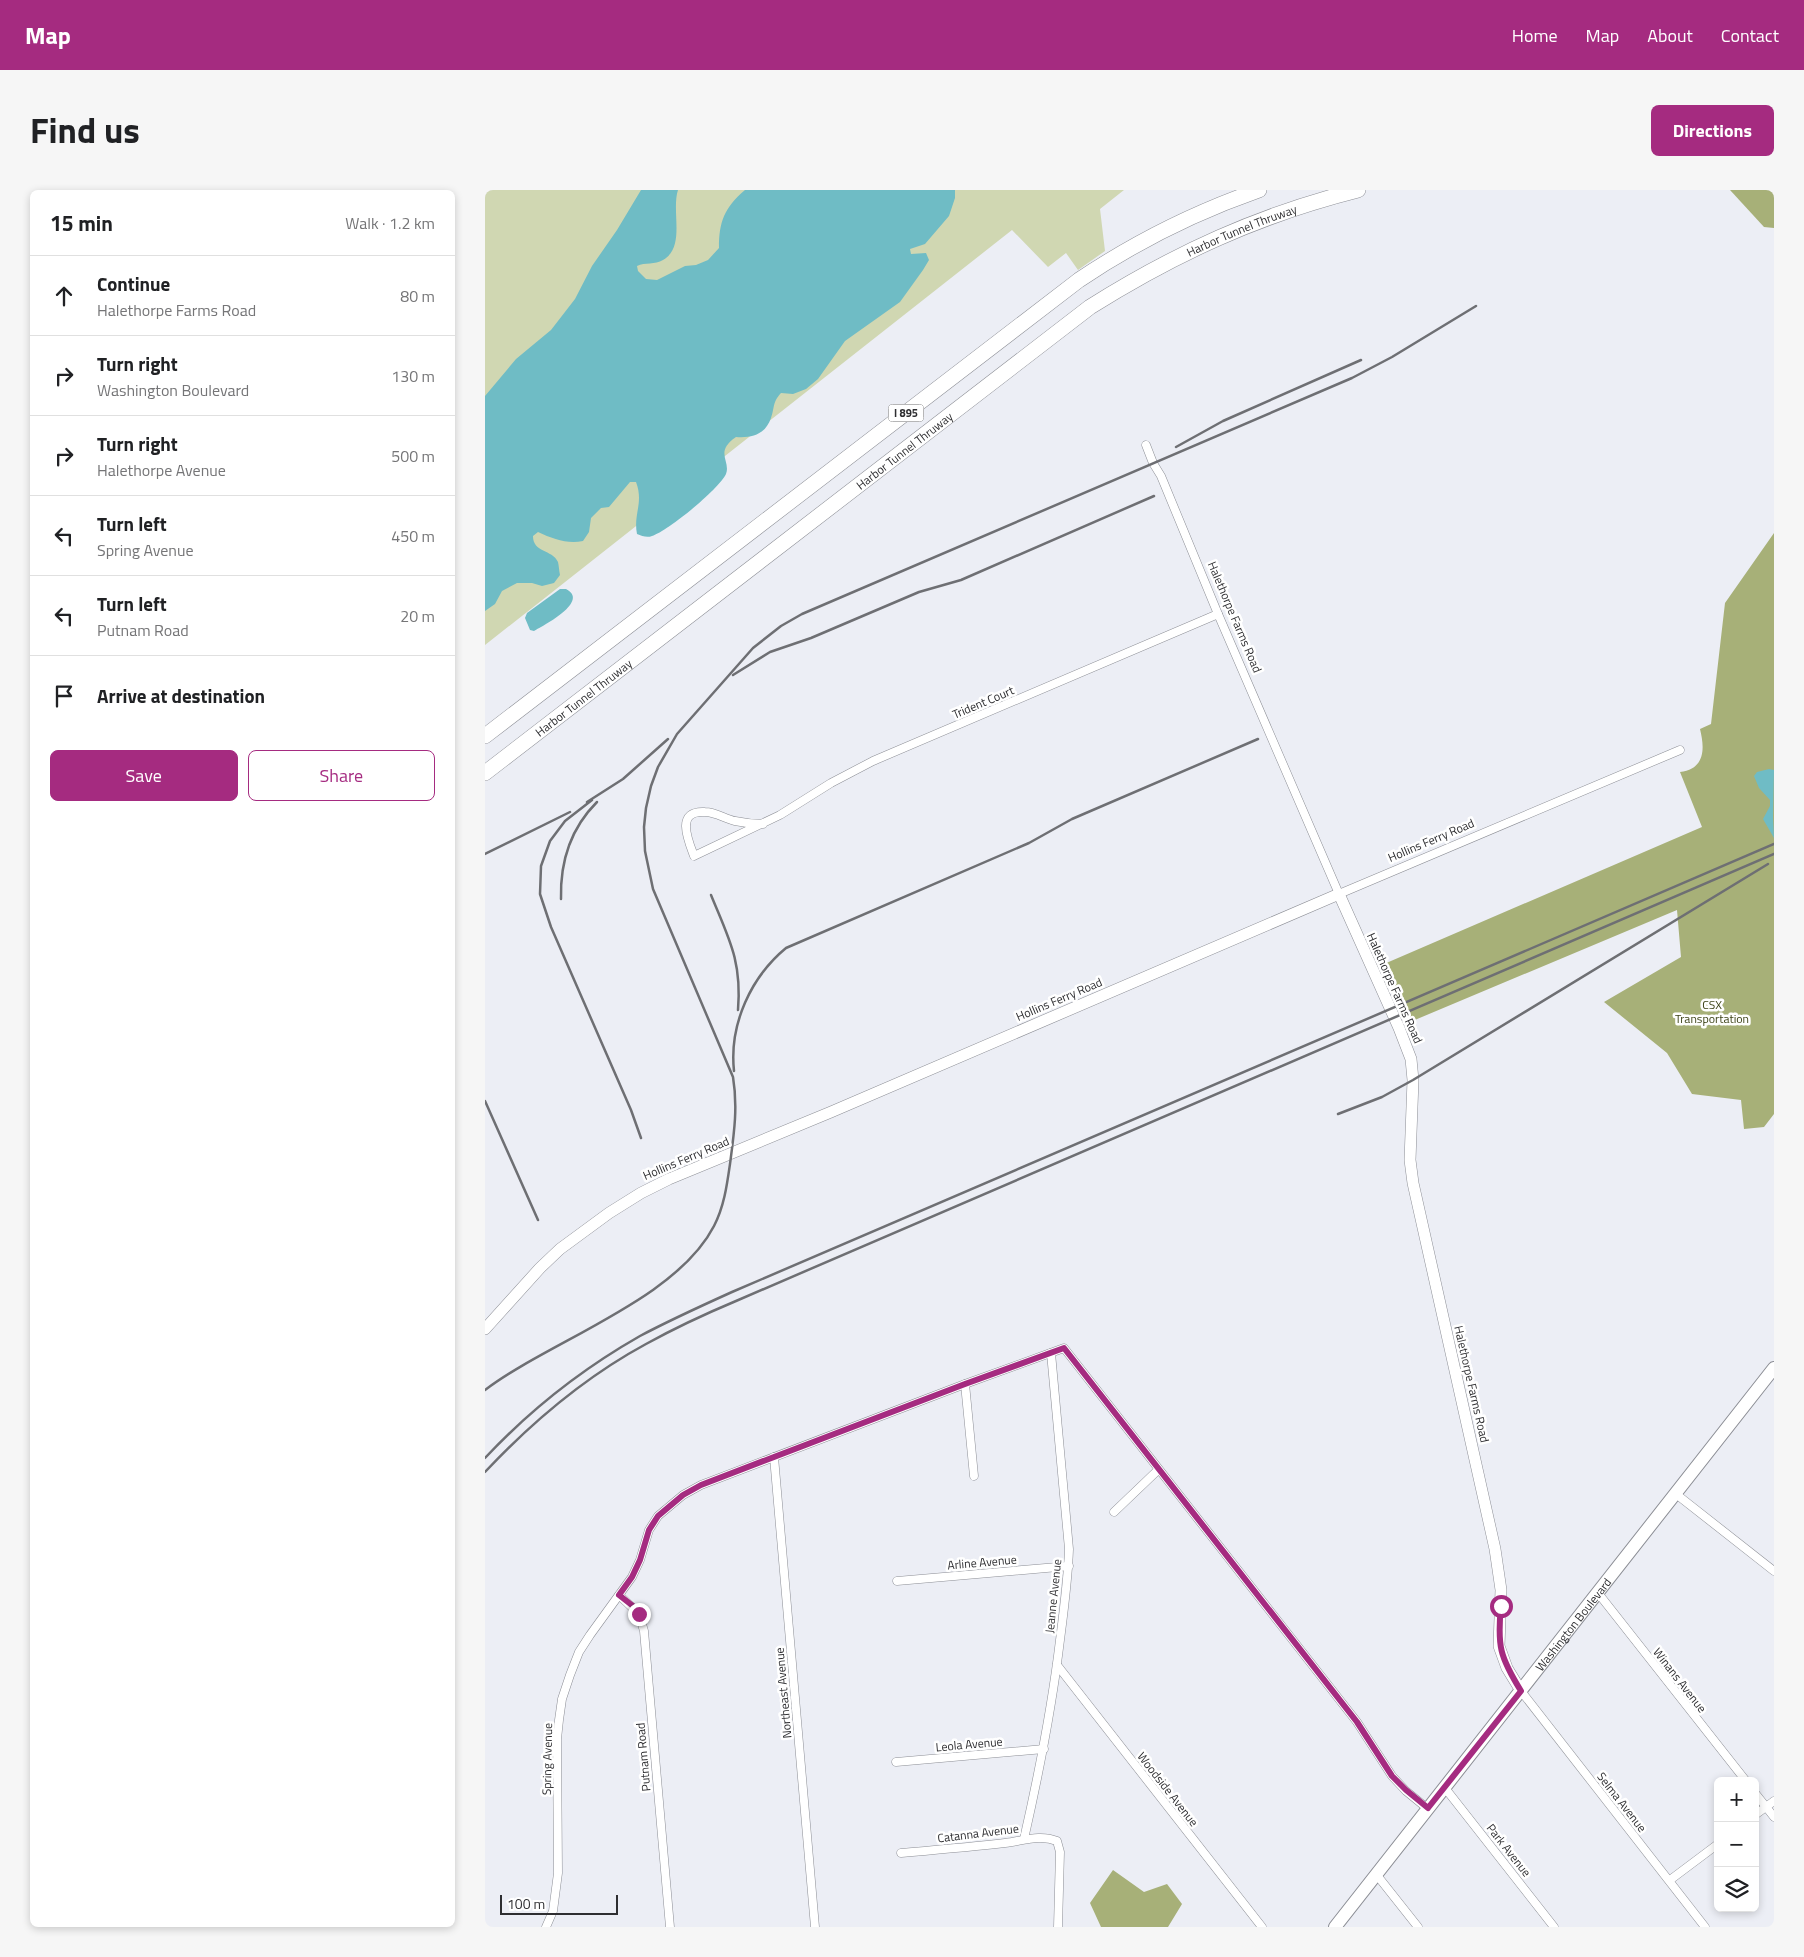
<!DOCTYPE html>
<html lang="en">
<head>
<meta charset="utf-8">
<style>
	:root { --surface:#fff; --page:#f6f6f6; --text:#202124; --muted:#757577; --line:#e0e0e0; --accent:#a52b80 }
	body { margin:0; font-family:"Titillium Web",sans-serif; background:var(--page); color:var(--text) }
	.controls { position:absolute; right:15px; bottom:15px; display:grid; overflow:hidden; border-radius:8px; box-shadow:0 2px 8px #0003 }
	.controls button { width:45px; height:45px; display:grid; place-items:center; padding:0; border:0; border-bottom:1px solid var(--line); background:var(--surface); color:var(--text); font:25px sans-serif }
	.scale { position:absolute; left:15px; bottom:12px; width:118px; box-sizing:border-box; padding-left:5px; border:2px solid #2e2e31; border-top:0; font-size:14px; line-height:18px; white-space:nowrap; color:#2e2e31; -webkit-text-stroke:4px #fff; paint-order:stroke }
	.stop { position:absolute; width:15px; height:15px; margin:-11px; border:4px solid #a52b80; border-radius:50%; background:#fff }
	.stop.end { background:#a52b80; border-color:#fff; box-shadow:0 1px 5px #0008 }
	.list { margin:0; padding:0; list-style:none }
	h2 { display:flex; justify-content:space-between; align-items:center; height:65px; margin:0; padding:0 20px; font-size:21px }
	h2 small { font-size:16px; font-weight:400; color:var(--muted) }
	.list li { display:grid; grid-template-columns:32px 1fr auto; gap:15px; align-items:center; box-sizing:border-box; height:80px; padding:0 20px; border-top:1px solid var(--line) }
	.list b { display:block; font-size:19px; white-space:nowrap }
	.list p { margin:0; font-size:16px; white-space:nowrap; color:var(--muted) }
	.list em { font-size:16px; font-style:normal; color:var(--muted) }
	.actions { display:flex; gap:10px; padding:15px 20px }
	.actions a { flex:1; padding:11px 0; border:1px solid var(--accent); border-radius:8px; text-align:center; font-size:18px; color:var(--accent) }
	.actions .main { background:var(--accent); color:#fff }
	.icon { flex:none; width:28px; height:28px; fill:none; stroke:currentColor; stroke-width:2; stroke-linecap:round; stroke-linejoin:round }
	.map { position:relative; flex:none; width:1289px; height:1737px; overflow:hidden; border-radius:8px }
	header { display:flex; align-items:center; gap:30px; box-sizing:border-box; height:70px; padding:0 25px; background:var(--accent); color:#fff }
	header strong { font-size:24px }
	nav { display:flex; gap:28px; margin-inline-start:auto; font-size:18px }
	.intro { display:flex; align-items:center; justify-content:space-between; box-sizing:border-box; height:120px; padding:0 30px }
	h1 { margin:0; font-size:35px }
	.button { padding:12px 22px; border-radius:8px; background:var(--accent); color:#fff; font-size:18px; font-weight:700 }
	main { display:flex; gap:30px; padding:0 30px }
	aside { flex:1; background:var(--surface); border-radius:8px; box-shadow:0 2px 8px #0003 }
	.map>svg:first-child { display:block }
	.green { fill:#d0d7b2 }
	.forest { fill:#a7b078 }
	.water { fill:#6fbcc5 }
	.lines { fill:none; stroke-linecap:round; stroke-linejoin:round }
	.street-casing { stroke:#8c8e95; stroke-width:9 }
	.secondary-casing { stroke:#8c8e95; stroke-width:12 }
	.primary-casing { stroke:#8c8e95; stroke-width:14 }
	.highway-casing { stroke:#8c8e95; stroke-width:16 }
	.street { stroke:#fff; stroke-width:8 }
	.secondary { stroke:#fff; stroke-width:11 }
	.primary { stroke:#fff; stroke-width:12 }
	.highway { stroke:#fff; stroke-width:15 }
	.rail { stroke:#6e6f73; stroke-width:2.5 }
	.route { stroke:#a52b80; stroke-width:6 }
	.labels { text-anchor:middle; dominant-baseline:central; stroke-width:5; stroke-linejoin:round; paint-order:stroke }
	.shield { fill:#fff; stroke:#6d6d6f; stroke-width:1 }
	.shield-label { font-size:11px; font-weight:bold; fill:#2e2e31 }
	.street-label { font-size:12px; fill:#2e2e31; stroke:#fff }
	.park-label { font-size:12px; fill:#3c4216; stroke:#fff }
</style>
</head>
<body>
<header>
<strong>Map</strong>
<nav><a>Home</a><a>Map</a><a>About</a><a>Contact</a></nav>
</header>
<div class="intro"><h1>Find us</h1><a class="button">Directions</a></div>
<main>
<aside>
<h2>15 min<small>Walk · 1.2 km</small></h2>
<ul class="list">
<li><svg class="icon" aria-label="ahead" viewBox="0 0 24 24"><path d="M12 20V5M6 11l6-6 6 6"/></svg><div><b>Continue</b><p>Halethorpe Farms Road</p></div><em>80 m</em></li>
<li><svg class="icon" aria-label="right" viewBox="0 0 24 24"><path d="M7 20v-9h11M14 6l5 5-5 5"/></svg><div><b>Turn right</b><p>Washington Boulevard</p></div><em>130 m</em></li>
<li><svg class="icon" aria-label="right" viewBox="0 0 24 24"><path d="M7 20v-9h11M14 6l5 5-5 5"/></svg><div><b>Turn right</b><p>Halethorpe Avenue</p></div><em>500 m</em></li>
<li><svg class="icon" aria-label="left" viewBox="0 0 24 24"><path d="M17 20v-9H6M10 6l-5 5 5 5"/></svg><div><b>Turn left</b><p>Spring Avenue</p></div><em>450 m</em></li>
<li><svg class="icon" aria-label="left" viewBox="0 0 24 24"><path d="M17 20v-9H6M10 6l-5 5 5 5"/></svg><div><b>Turn left</b><p>Putnam Road</p></div><em>20 m</em></li>
<li><svg class="icon" aria-label="arrive" viewBox="0 0 24 24"><path d="M6 21V4h12l-3 4 3 4H6"/></svg><div><b>Arrive at destination</b></div></li>
</ul>
<div class="actions"><a class="main">Save</a><a>Share</a></div>
</aside>
<div class="map">
<svg width="1289" height="1737" viewBox="0 0 1289 1737">
	<rect width="100%" height="100%" fill="#eceef5"/>
	<path class="green" d="M0,0H639L615,19L620,61L593,80L581,63L563,77L527,40L0,455Z"/>
	<g class="forest">
		<path d="M1245,0H1289V38L1279,37Z"/>
		<path d="M1289,343V924L1279,937L1259,939L1256,910L1207,904L1182,863L1119,812L1196,767L1192,720L925,832L899,774L1217,637L1195,582C1220,579 1220,559 1215,539L1226,534L1240,413Z"/>
		<path d="M628,1680L659,1702L682,1694L697,1714L683,1737H616L605,1713Z"/>
	</g>
	<g class="water">
		<path d="M156,0H193C186,21 201,57 178,70C170,75 160,72 152,76L153,81L161,89L172,90L200,76L211,75L223,70L234,58C234,32 239,18 260,0H470V8L464,26L440,54L425,59L426,64L441,63L444,70L438,80L415,112L360,151L333,189L321,199L308,204L296,203C287,213 290,217 286,228C280,245 267,248 251,247C229,262 246,271 241,284C234,299 183,341 167,346C162,348 157,346 152,344C148,324 159,313 151,292H145L124,317L116,318L106,328L104,342L98,351C82,354 68,349 53,342L48,346C48,363 67,359 73,372C74,376 74,381 75,385L69,393L57,396L47,393H32L17,401L10,414L0,421V206L31,169L66,140L90,109L107,76L132,40Z"/>
		<path d="M75,399H81C105,411 60,435 49,441L45,440L40,428L42,423Z"/>
		<path d="M1284,579L1289,580L1288,627L1289,648L1278,629L1285,616V610L1274,598L1269,586L1272,582Z"/>
	</g>
	<g class="lines">
		<g class="street-casing">
			<g id="street">
				<path d="M661,255L668,273L676,286L733,424L854,704L1195,560"/>
				<path d="M278,634C269,634 259,633 250,631C240,629 231,622 220,622C190,620 203,650 209,666L295,625L346,593L388,571L733,424"/>
				<path d="M480,1194L489,1286"/>
				<path d="M289,1267L330,1737"/>
				<path d="M1191,1304L1289,1381"/>
				<path d="M629,1322L673,1280"/>
				<path d="M412,1391L584,1376"/>
				<path d="M1113,1403L1261,1591"/>
				<path d="M134,1405L154,1424L159,1441L185,1737"/>
				<path d="M572,1475L777,1737"/>
				<path d="M1036,1501L1220,1737"/>
				<path d="M411,1572L559,1559"/>
				<path d="M960,1598L1069,1737"/>
				<path d="M1270,1603L1289,1627"/>
				<path d="M1270,1625L1289,1611"/>
				<path d="M539,1649C554,1583 567,1517 575,1450C579,1419 583,1389 584,1359L566,1163"/>
				<path d="M416,1663C450,1660 485,1657 520,1653C538,1651 555,1644 572,1651L575,1662L573,1737"/>
				<path d="M891,1684L933,1737"/>
				<path d="M1185,1690L1233,1654"/>
				<path d="M61,1737L68,1721L73,1683L72,1549L74,1530L77,1509L85,1485L94,1462L105,1445L147,1387L155,1370L164,1340L173,1326L198,1305L216,1295L480,1194L579,1158L872,1532L907,1586L921,1601L943,1619"/>
			</g>
		</g>
		<g class="secondary-casing">
			<path id="secondary" d="M0,1139L55,1078L75,1059L124,1023L156,1003L184,989L346,922L854,704L914,838L926,869L928,890L925,970L928,993L1010,1359L1016,1400L1014,1456L1022,1478L1036,1501"/>
		</g>
		<g class="primary-casing">
			<g id="primary">
				<path id="s1" d="M850,1737L1289,1178"/>
			</g>
		</g>
		<g class="highway-casing">
			<g id="highway">
				<path d="M0,546L594,90C649,53 711,22 774,0"/>
				<path id="s2" d="M0,583L605,117C691,63 774,25 873,0"/>
			</g>
		</g>
		<use href="#street" class="street"/>
		<use href="#secondary" class="secondary"/>
		<use href="#primary" class="primary"/>
		<use href="#highway" class="highway"/>
		<g class="rail">
			<path d="M691,257L738,231L876,170"/>
			<path d="M248,485L285,462L326,448L434,402L476,390L669,306"/>
			<path d="M107,610L80,631L65,651L56,676L55,704L66,737L146,920L156,948"/>
			<path d="M102,612L138,589L183,549"/>
			<path d="M0,664L85,622"/>
			<path d="M226,705C244,749 257,771 253,820"/>
			<path d="M76,709C75,672 86,638 112,612"/>
			<path d="M249,881C244,834 266,787 301,758L544,653L587,629L773,549"/>
			<path d="M0,911L53,1030"/>
			<path d="M853,924L897,907L928,890L1283,674"/>
			<path d="M0,1200C66,1150 191,1110 229,1036C239,1017 242,995 245,974C249,944 253,917 248,887L168,699L160,661L159,637L161,618L166,596L173,577L192,544L268,458L296,436L317,424L867,188L907,167L991,116"/>
			<path d="M0,1268C45,1220 97,1179 155,1146C185,1130 216,1116 247,1102L1289,654"/>
			<path d="M0,1282C47,1232 100,1187 161,1154C190,1138 220,1124 251,1111L1289,664"/>
		</g>
	</g>
	<g class="lines">
		<path class="route" d="M154,1424L148,1416L134,1405L147,1387L155,1370L164,1340L173,1326L198,1305L216,1295L289,1267L480,1194L579,1158L872,1532L907,1586L921,1600L943,1618L1036,1501C1015,1467 1012,1456 1016,1416"/>
	</g>
	<g class="labels">
		<rect class="shield" x="403.5" y="214.5" width="35" height="17" rx="4"/>
		<g class="shield-label">
			<text x="421" y="223">I 895</text>
		</g>
		<g class="street-label">
			<text stroke="none"><textPath href="#s2" startOffset="934">Harbor Tunnel Thruway</textPath></text>
			<text stroke="none"><textPath href="#s2" startOffset="529">Harbor Tunnel Thruway</textPath></text>
			<text transform="translate(750 427) rotate(67)">Halethorpe Farms Road</text>
			<text stroke="none"><textPath href="#s2" startOffset="124">Harbor Tunnel Thruway</textPath></text>
			<text transform="translate(498 512) rotate(-23)">Trident Court</text>
			<text transform="translate(946 650) rotate(-23)">Hollins Ferry Road</text>
			<text transform="translate(910 798) rotate(66)">Halethorpe Farms Road</text>
			<text transform="translate(574 809) rotate(-23)">Hollins Ferry Road</text>
			<text transform="translate(201 968) rotate(-23)">Hollins Ferry Road</text>
			<text transform="translate(987 1194) rotate(77)">Halethorpe Farms Road</text>
			<text transform="translate(497 1372) rotate(-5)">Arline Avenue</text>
			<text transform="translate(568 1406) rotate(-84)">Jeanne Avenue</text>
			<text stroke="none"><textPath href="#s1" startOffset="385">Washington Boulevard</textPath></text>
			<text transform="translate(1195 1490) rotate(52)">Winans Avenue</text>
			<text transform="translate(298 1503) rotate(-95)">Northeast Avenue</text>
			<text transform="translate(484 1554) rotate(-5)">Leola Avenue</text>
			<text transform="translate(158 1567) rotate(-95)">Putnam Road</text>
			<text transform="translate(62 1569) rotate(-89)">Spring Avenue</text>
			<text transform="translate(683 1599) rotate(52)">Woodside Avenue</text>
			<text transform="translate(1137 1612) rotate(52)">Selma Avenue</text>
			<text transform="translate(493 1643) rotate(-7)">Catanna Avenue</text>
			<text transform="translate(1024 1660) rotate(52)">Park Avenue</text>
		</g>
		<g class="park-label">
			<text x="1227" y="814">CSX<tspan x="1227" dy="14">Transportation</tspan></text>
		</g>
	</g>
</svg>
<div class="controls">
<button>+</button>
<button>−</button>
<button><svg class="icon" aria-label="layers" viewBox="0 0 24 24"><path d="M12 4l9 5-9 5-9-5zM3 14l9 5 9-5"/></svg></button>
</div>
<div class="scale">100 m</div>
<div class="stop" style="left:1016px;top:1416px"></div>
<div class="stop end" style="left:154px;top:1424px"></div>
</div>
</main>
</body>
</html>
